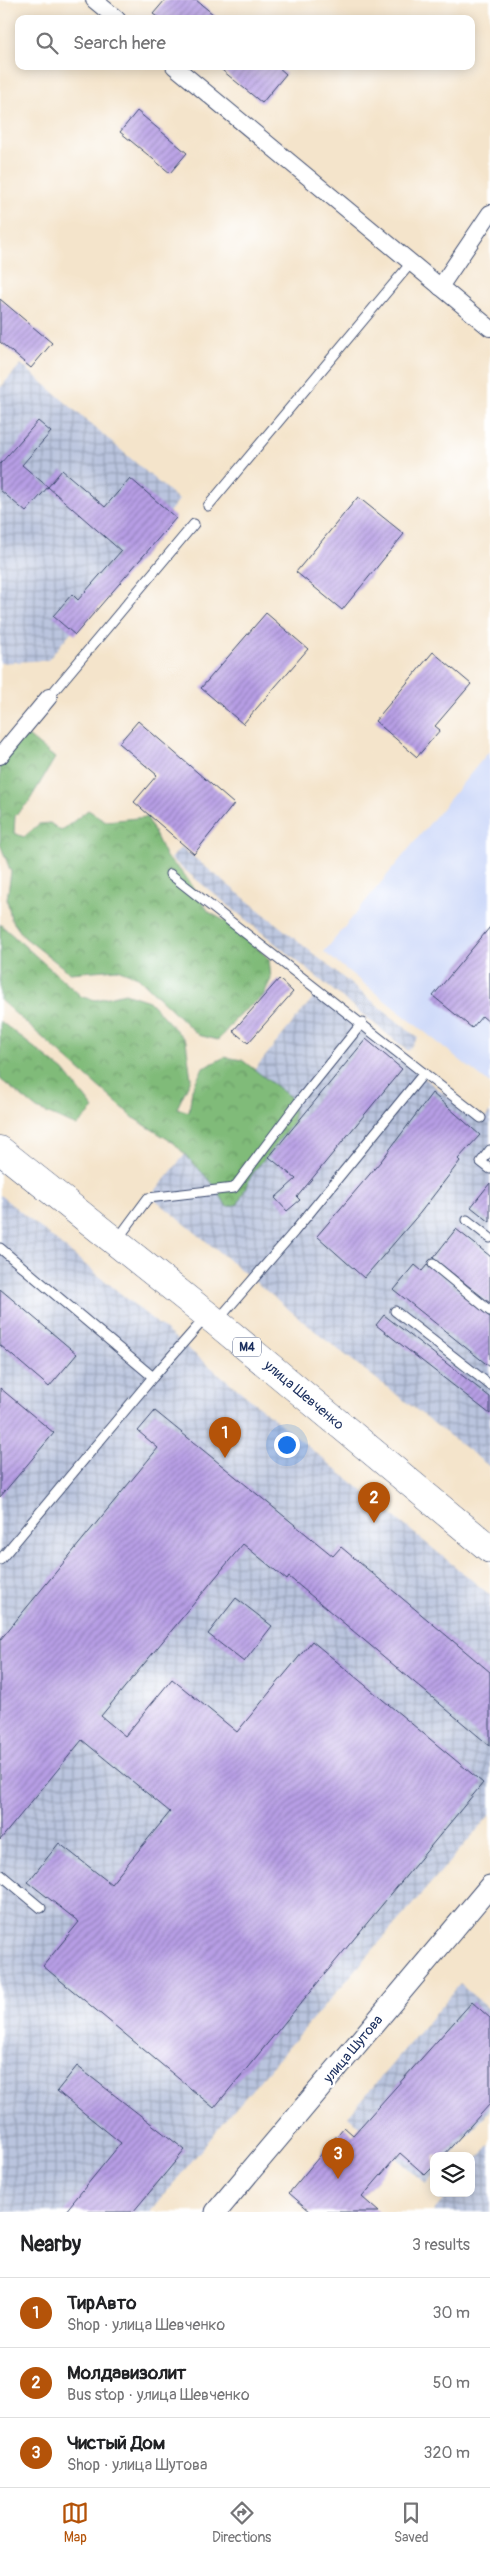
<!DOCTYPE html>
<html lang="en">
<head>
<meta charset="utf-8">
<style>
	:root { --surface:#fff; --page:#f2f2f2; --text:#202124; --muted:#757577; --line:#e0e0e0; --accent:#b45309 }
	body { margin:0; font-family:Pangolin,sans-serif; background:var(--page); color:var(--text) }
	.controls { position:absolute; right:15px; bottom:15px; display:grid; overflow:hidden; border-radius:10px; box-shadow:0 2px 12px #0003 }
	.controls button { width:45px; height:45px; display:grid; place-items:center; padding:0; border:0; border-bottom:1px solid var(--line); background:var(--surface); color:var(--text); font:25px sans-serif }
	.you { position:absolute; left:286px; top:1444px; width:18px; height:18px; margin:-12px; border:4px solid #fff; border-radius:50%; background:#1a73e8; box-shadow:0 0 0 8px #1a73e833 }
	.badge { display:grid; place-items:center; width:32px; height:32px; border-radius:50%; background:var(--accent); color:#fff; font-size:16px; font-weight:700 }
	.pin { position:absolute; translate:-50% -41px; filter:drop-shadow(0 1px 2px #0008) }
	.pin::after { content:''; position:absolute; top:26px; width:18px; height:15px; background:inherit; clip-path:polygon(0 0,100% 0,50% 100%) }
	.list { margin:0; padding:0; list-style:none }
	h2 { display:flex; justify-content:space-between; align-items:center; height:65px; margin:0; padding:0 20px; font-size:21px }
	h2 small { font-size:16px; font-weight:400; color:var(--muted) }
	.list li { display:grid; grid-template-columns:32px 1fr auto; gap:15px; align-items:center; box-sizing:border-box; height:70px; padding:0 20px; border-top:1px solid var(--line) }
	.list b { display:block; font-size:19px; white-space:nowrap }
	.list p { margin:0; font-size:16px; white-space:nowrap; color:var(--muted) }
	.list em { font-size:16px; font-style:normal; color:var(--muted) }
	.icon { flex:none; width:28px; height:28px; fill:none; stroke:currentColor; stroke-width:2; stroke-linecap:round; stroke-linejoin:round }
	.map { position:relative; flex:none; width:490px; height:2212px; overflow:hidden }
	.search { position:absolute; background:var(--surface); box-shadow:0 2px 12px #0003; left:15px; right:15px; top:15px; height:55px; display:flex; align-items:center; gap:12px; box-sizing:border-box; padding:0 18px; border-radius:10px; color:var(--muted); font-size:19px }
	.sheet { height:275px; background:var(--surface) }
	nav { display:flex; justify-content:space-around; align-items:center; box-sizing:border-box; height:70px; border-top:1px solid var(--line); background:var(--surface); font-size:14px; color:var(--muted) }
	nav a { display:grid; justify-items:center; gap:2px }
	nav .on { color:var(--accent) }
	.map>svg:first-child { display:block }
	.built { fill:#cfdaf9 }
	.industrial { fill:url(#industrial-grid) }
	.forest { fill:url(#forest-crowns); stroke:#4e756c }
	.building { fill:url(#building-hatch) }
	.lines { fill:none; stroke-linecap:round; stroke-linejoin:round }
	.service-casing { stroke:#3c4a6e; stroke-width:11 }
	.minor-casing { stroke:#3c4a6e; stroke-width:18 }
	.tertiary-casing { stroke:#3c4a6e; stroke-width:23 }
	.trunk-casing { stroke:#3c4a6e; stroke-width:29 }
	.service { stroke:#fff; stroke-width:9 }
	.minor { stroke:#fff; stroke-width:16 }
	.tertiary { stroke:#fff; stroke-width:21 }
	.trunk { stroke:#fff; stroke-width:28 }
	.labels { text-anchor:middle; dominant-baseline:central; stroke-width:5; stroke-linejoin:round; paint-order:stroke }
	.shield { fill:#fff; stroke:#5f6d8e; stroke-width:1 }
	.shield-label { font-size:12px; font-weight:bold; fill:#1b2f5e }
	.street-label { font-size:14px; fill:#1b2f5e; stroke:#fff }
</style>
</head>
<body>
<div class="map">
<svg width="490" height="2212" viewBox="0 0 490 2212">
	<defs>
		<pattern id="industrial-grid" width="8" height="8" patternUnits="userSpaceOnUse" patternTransform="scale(1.25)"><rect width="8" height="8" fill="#bac4de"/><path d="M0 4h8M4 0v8" fill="none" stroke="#96a0b7"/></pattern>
		<pattern id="forest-crowns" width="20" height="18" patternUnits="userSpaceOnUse" patternTransform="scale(1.25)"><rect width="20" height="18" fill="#80bb79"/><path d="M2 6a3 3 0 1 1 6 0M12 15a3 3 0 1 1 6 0" fill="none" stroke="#689866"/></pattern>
		<pattern id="building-hatch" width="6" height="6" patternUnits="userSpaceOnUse" patternTransform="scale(1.25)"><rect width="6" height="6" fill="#b79ee5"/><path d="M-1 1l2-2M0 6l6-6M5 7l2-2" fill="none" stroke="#9481bd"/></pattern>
	</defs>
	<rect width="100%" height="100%" fill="#fff"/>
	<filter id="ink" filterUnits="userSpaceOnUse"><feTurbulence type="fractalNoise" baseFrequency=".02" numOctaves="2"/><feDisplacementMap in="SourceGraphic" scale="10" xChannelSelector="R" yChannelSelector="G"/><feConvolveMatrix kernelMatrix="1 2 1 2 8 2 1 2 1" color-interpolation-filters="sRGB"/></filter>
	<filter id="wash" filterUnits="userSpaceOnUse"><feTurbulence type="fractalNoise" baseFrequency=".0096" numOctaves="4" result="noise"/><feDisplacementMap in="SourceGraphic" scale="20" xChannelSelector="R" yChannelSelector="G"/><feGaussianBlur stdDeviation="1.12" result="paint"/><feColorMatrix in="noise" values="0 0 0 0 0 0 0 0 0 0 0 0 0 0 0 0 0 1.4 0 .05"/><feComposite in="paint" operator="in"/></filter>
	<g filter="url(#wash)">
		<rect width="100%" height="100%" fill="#f4e4cb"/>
		<path class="built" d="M490,750V1084L324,952Z"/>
		<g class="industrial">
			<path d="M21,364L179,500L48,660L0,663V388Z"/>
			<path d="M181,847L418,1038L408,1051L171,859Z"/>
			<path d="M317,993L481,1123L490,1112V1467L326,1340L151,1196Z"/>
			<path d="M0,1195L490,1595V1815L229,2116L150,2212H0Z"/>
			<path d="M460,1984L490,2010V2110L450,2156H434V2175L426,2184L348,2116Z"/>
			<path d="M490,2144V2212H433L449,2193H471V2166Z"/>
		</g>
		<g class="forest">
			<path d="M28,736L55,758L28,803L15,816L14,833L24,837L39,824L50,823L61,831L88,810L106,821L147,817L166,857L184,874L209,912L239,929L269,959L271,979L263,996L240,1014L218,1040L198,1035L138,977L117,969L70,973L24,937L11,919L7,899L11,872L0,844V763L12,748Z"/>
			<path d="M0,924L82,997L96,1000L125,993L149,1001L186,1041L191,1079L177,1108L189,1112L192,1089L203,1068L225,1057L242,1060L290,1097L294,1113L293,1123L252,1174L238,1204L227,1207L215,1186L174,1143L135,1119L0,1000Z"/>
			<path d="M0,1021L64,1071L94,1109L77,1126L37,1109L0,1079Z"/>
		</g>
		<g id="blocks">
			<g class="building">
				<path d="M165,0H196L219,19H160L153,14Z"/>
				<path d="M217,66H277L286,74L262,103Z"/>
				<path d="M137,111L187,153L170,173L120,132Z"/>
				<path d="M0,299L52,343L31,368L0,342Z"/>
				<path d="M38,421L51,432L22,465L48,487L26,512L0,490V464Z"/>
				<path d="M62,470L105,507L130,478L176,518L75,635L53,616L72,594L78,600L121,551L48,487Z"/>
				<path d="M358,497L404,534L342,610L296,572Z"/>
				<path d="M266,613L308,649L243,724L201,688Z"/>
				<path d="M433,652L471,684L435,726L440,730L417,757L375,721Z"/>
				<path d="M138,721L234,804L194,854L134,802L157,775L119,743Z"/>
				<path d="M490,927V1023L482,1016L472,1028L433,996Z"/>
				<path d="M279,979L293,992L248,1043L233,1031Z"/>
				<path d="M366,1039L402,1069L297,1197L300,1200L287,1211L275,1198L296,1179L269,1157Z"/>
				<path d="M432,1093L480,1135L458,1159L460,1161L420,1213L364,1278L317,1236L381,1161Z"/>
				<path d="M490,1183V1222L471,1207Z"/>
				<path d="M456,1229L490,1256V1303L433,1258Z"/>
				<path d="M415,1265L422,1271L427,1265L490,1317V1367L394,1290Z"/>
				<path d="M0,1289L77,1354L49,1387L0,1345Z"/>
				<path d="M384,1315L490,1397V1414L376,1325Z"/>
				<path d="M0,1388L54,1433L0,1497Z"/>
				<path d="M155,1411L333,1556L341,1547L490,1672V1746L289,1577L287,1580L243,1544L101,1716L125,1736L172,1679L237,1732L312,1641L483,1783L214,2108L43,1966L79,1922L28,1882L59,1843L111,1884L170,1812L82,1740L0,1840V1640L158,1448L138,1431Z"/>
				<path d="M236,1598L272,1626L244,1662L208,1634Z"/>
				<path d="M472,2002L490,2018V2104L443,2156H434V2166L425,2175L400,2153L362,2197L379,2212H311L289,2193L344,2127L353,2135Z"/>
				<path d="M77,2066L185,2150L133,2212H65L121,2143L57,2091Z"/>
			</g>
		</g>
	</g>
	<g filter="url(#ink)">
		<use href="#blocks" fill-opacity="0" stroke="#3c4a6e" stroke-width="1"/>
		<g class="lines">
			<g class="service-casing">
				<g id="service">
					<path d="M208,506L411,263"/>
					<path d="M49,697L194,524"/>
					<path d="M170,874L481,1118"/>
					<path d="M490,1150L481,1162L490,1169"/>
					<path d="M467,1220L490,1238"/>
					<path d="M117,1240L148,1198L234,1188L300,1100L362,1023"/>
					<path d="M0,1248L153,1377L206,1317"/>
					<path d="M433,1264L490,1311"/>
					<path d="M395,1311L490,1385"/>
					<path d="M218,1320L294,1232L424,1073"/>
					<path d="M0,1560L153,1377"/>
					<path d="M0,1874L41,1908"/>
				</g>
			</g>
			<g class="minor-casing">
				<g id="minor">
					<path d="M94,0L117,19"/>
					<path d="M174,66L490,328"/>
					<path d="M440,287L490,213"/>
					<path d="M0,756L49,697"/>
				</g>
			</g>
			<g class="tertiary-casing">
				<path id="tertiary" d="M216,2212L490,1886"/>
			</g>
			<g class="trunk-casing">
				<path id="trunk" d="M0,1150L216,1322L490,1549"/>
			</g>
			<use href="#service" class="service"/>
			<use href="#minor" class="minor"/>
			<use href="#tertiary" class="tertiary"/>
			<use href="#trunk" class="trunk"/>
		</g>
	</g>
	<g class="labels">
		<rect class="shield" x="233" y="1337.5" width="28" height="19" rx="4"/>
		<g class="shield-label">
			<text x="247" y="1347">M4</text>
		</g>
		<g class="street-label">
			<text transform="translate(304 1395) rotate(40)">улица Шевченко</text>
			<text transform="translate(353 2049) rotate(-50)">улица Шутова</text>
		</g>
	</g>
</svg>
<div class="controls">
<button><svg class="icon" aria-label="layers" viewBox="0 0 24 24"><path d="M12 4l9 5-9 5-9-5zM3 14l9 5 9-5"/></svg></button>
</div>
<div class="you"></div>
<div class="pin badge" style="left:225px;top:1458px">1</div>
<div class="pin badge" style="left:374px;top:1523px">2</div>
<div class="pin badge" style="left:338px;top:2179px">3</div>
<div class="search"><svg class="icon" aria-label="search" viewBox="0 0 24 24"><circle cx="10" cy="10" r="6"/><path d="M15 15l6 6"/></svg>Search here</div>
</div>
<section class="sheet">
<h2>Nearby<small>3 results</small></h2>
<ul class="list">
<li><span class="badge">1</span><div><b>ТирАвто</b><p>Shop · улица Шевченко</p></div><em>30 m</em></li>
<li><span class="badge">2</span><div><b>Молдавизолит</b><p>Bus stop · улица Шевченко</p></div><em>50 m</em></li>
<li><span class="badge">3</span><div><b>Чистый Дом</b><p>Shop · улица Шутова</p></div><em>320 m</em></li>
</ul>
</section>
<nav>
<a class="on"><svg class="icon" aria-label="map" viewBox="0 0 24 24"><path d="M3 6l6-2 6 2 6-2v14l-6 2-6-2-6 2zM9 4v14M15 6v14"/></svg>Map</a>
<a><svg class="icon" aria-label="directions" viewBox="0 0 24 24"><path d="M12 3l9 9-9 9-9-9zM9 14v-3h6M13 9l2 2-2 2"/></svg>Directions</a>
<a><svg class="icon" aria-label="saved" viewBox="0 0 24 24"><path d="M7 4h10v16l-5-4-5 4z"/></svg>Saved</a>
</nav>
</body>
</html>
